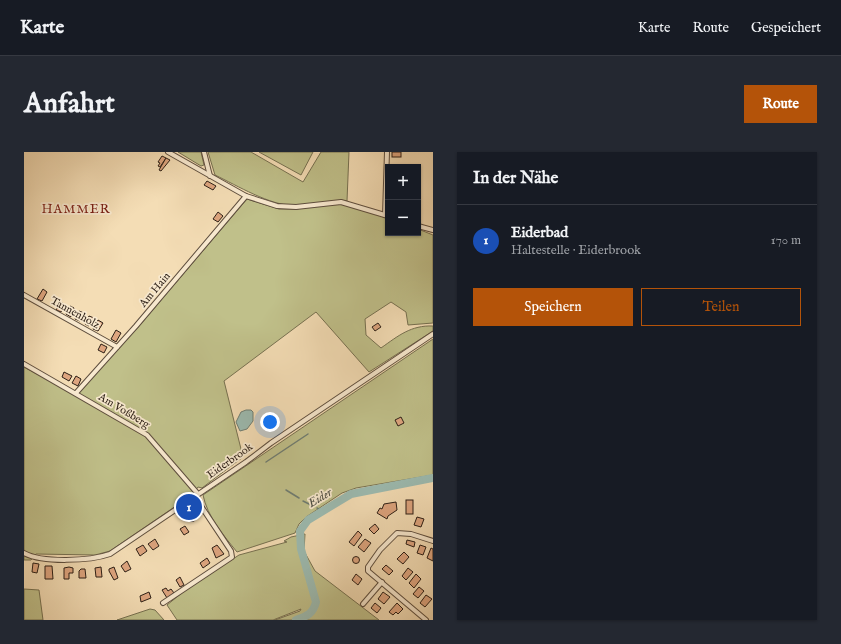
<!DOCTYPE html>
<html lang="de">
<head>
<meta charset="utf-8">
<style>
	:root { --surface:#171b24; --page:#242831; --text:#f1f3f6; --muted:#9ea1a6; --line:#363941; --accent:#b45309 }
	body { margin:0; font-family:"IM FELL English",serif; background:var(--page); color:var(--text) }
	.controls { position:absolute; right:12px; top:12px; display:grid; overflow:hidden; border-radius:0px; box-shadow:0 1px 3px #0004 }
	.controls button { width:36px; height:36px; display:grid; place-items:center; padding:0; border:0; border-bottom:1px solid var(--line); background:var(--surface); color:var(--text); font:20px sans-serif }
	.you { position:absolute; left:246px; top:270px; width:14px; height:14px; margin:-10px; border:3px solid #fff; border-radius:50%; background:#1a73e8; box-shadow:0 0 0 6px #1a73e833 }
	.badge { display:grid; place-items:center; width:26px; height:26px; border-radius:50%; background:var(--accent); color:#fff; font-size:13px; font-weight:700 }
	.pin { position:absolute; translate:-50% -50%; border:2px solid #fff; box-shadow:0 1px 4px #0006 }
	.list { margin:0; padding:0; list-style:none }
	h2 { display:flex; justify-content:space-between; align-items:center; height:52px; margin:0; padding:0 16px; font-size:17px }
	h2 small { font-size:13px; font-weight:400; color:var(--muted) }
	.list li { display:grid; grid-template-columns:26px 1fr auto; gap:12px; align-items:center; box-sizing:border-box; height:72px; padding:0 16px; border-top:1px solid var(--line) }
	.list b { display:block; font-size:15px; white-space:nowrap }
	.list p { margin:0; font-size:13px; white-space:nowrap; color:var(--muted) }
	.list em { font-size:13px; font-style:normal; color:var(--muted) }
	.actions { display:flex; gap:8px; padding:12px 16px }
	.actions a { flex:1; padding:9px 0; border:1px solid var(--accent); border-radius:0px; text-align:center; font-size:14px; color:var(--accent) }
	.actions .main { background:var(--accent); color:#fff }
	.map { position:relative; flex:none; width:409px; height:468px; overflow:hidden; border-radius:0px }
	header { display:flex; align-items:center; gap:24px; box-sizing:border-box; height:56px; padding:0 20px; background:var(--surface); border-bottom:1px solid var(--line) }
	header strong { font-size:19px }
	nav { display:flex; gap:22px; margin-inline-start:auto; font-size:14px }
	.intro { display:flex; align-items:center; justify-content:space-between; box-sizing:border-box; height:96px; padding:0 24px }
	h1 { margin:0; font-size:28px }
	.button { padding:10px 18px; border-radius:0px; background:var(--accent); color:#fff; font-size:14px; font-weight:700 }
	main { display:flex; gap:24px; padding:0 24px }
	aside { flex:1; background:var(--surface); border-radius:0px; box-shadow:0 1px 3px #0004 }
	.map>svg:first-child { display:block }
	.green { fill:#c0c08a; stroke:#767050 }
	.water { fill:#9cbbb1; stroke:#6f7d73 }
	.lines { fill:none; stroke-linecap:round; stroke-linejoin:round }
	.stream { stroke:#6f7d73; stroke-width:1.5 }
	.river { stroke:#9cbbb1; stroke-width:8 }
	.building { fill:#dea57f; stroke:#2c1f16 }
	.minor-casing { stroke:#5e4e3e; stroke-width:6 }
	.minor { stroke:#f8e9cf; stroke-width:4 }
	.labels { text-anchor:middle; dominant-baseline:central; stroke-width:3.5; stroke-linejoin:round; paint-order:stroke }
	.street-label { font-size:11px; fill:#2c1f16; stroke:#f8e9cf }
	.water-label { font-size:12px; font-style:italic; fill:#4e4e44; stroke:#f8e9cf }
	.quarter-label { font-size:13px; letter-spacing:1px; fill:#7a1f14; stroke:#f8e9cf }
</style>
</head>
<body>
<header>
<strong>Karte</strong>
<nav><a>Karte</a><a>Route</a><a>Gespeichert</a></nav>
</header>
<div class="intro"><h1>Anfahrt</h1><a class="button">Route</a></div>
<main>
<div class="map">
<svg width="409" height="468" viewBox="0 0 409 468">
	<rect width="100%" height="100%" fill="#f4ddb5"/>
	<filter id="stains"><feTurbulence type="fractalNoise" baseFrequency=".005" numOctaves="4"/><feColorMatrix values="0 0 0 0 .2 0 0 0 0 .09 0 0 0 0 .02 0 0 0 .5 -.17"/></filter>
	<radialGradient id="worn" r=".72"><stop offset=".6" stop-color="#630" stop-opacity="0"/><stop offset="1" stop-color="#630" stop-opacity=".3"/></radialGradient>
	<g class="green">
		<path d="M154,0H177L180,13L177,14Z"/>
		<path d="M184,0H227L279,30L297,0H325L323,49C305,47 288,54 271,54C245,53 214,34 191,23Z"/>
		<path d="M235,0H289L277,23Z"/>
		<path d="M223,47L255,57H272L314,51L321,52L364,66V81H394V77L409,83V171L384,173L382,160L367,150L341,167L342,183L357,196C374,184 387,173 409,174V179L345,220L292,160L200,229L219,305L178,336L174,335L168,343L86,399L71,403L12,402L7,408H0V215L52,243L115,174Z"/>
		<path d="M409,187V323L332,336L318,341L282,365L275,372L271,381L213,400C200,384 183,364 179,343Z"/>
		<path d="M281,382L280,399L291,419L355,468H251L276,459L277,457L249,468H153L143,453L159,440L215,403L263,390L260,389L267,385Z"/>
		<path d="M0,437L15,438L19,468H0Z"/>
		<path d="M126,457L131,458L140,468H93Z"/>
	</g>
	<path class="water" d="M222,258H227L229,260V269L223,277L216,279L212,270L217,260Z"/>
	<g class="lines">
		<g class="stream">
			<path d="M242,310L284,282"/>
			<path d="M262,338L275,346"/>
			<path d="M279,349L287,353"/>
			<path d="M293,356L297,358"/>
		</g>
		<path class="river" d="M272,468C283,464 289,462 292,450L277,397L276,379L284,368L327,342L409,326"/>
	</g>
	<g class="building">
		<rect x="368" y="0" width="9" height="5"/>
		<path d="M138,4L142,6L136,15L134,14L136,11L134,10Z"/>
		<path d="M142,6L146,8L137,19L135,18Z"/>
		<path d="M183,29L192,34L189,38L180,33Z"/>
		<path d="M194,60L199,64L194,70L189,67Z"/>
		<path d="M19,137L23,140L18,149L13,147Z"/>
		<path d="M37,150L41,153L37,160L32,158Z"/>
		<path d="M46,154L50,156L47,165L42,162Z"/>
		<path d="M55,159L60,161L56,169L51,167Z"/>
		<path d="M65,164L70,166L65,174L61,172Z"/>
		<path d="M74,168L79,171L74,179L69,177Z"/>
		<path d="M354,171L357,175L351,179L348,175Z"/>
		<path d="M92,178L97,181L92,190L87,187Z"/>
		<path d="M77,192L83,195L80,201L74,198Z"/>
		<path d="M40,220L48,224L45,229L38,225Z"/>
		<path d="M52,224L57,227L54,234L48,231Z"/>
		<path d="M377,265L380,271L374,274L371,268Z"/>
		<rect x="382" y="348" width="7" height="14"/>
		<path d="M372,350L373,358L364,364L363,367L353,361L356,356L358,357L360,352Z"/>
		<circle cx="168" cy="365" r="4.5"/>
		<path d="M393,365L400,367L397,375L390,373Z"/>
		<path d="M351,372L355,377L350,382L345,377Z"/>
		<path d="M161,374L165,380L160,383L156,377Z"/>
		<path d="M334,379L338,383L330,394L325,390Z"/>
		<path d="M131,387L135,394L129,398L124,392Z"/>
		<path d="M341,387L347,391L340,400L334,395Z"/>
		<path d="M383,388L391,390L390,395L382,392Z"/>
		<path d="M119,393L123,399L116,404L112,397Z"/>
		<path d="M193,393L200,402L192,406L188,396Z"/>
		<path d="M396,393L402,395L399,403L393,401Z"/>
		<path d="M407,396L409,397V409L403,406Z"/>
		<path d="M380,400L385,405L379,412L373,407Z"/>
		<circle cx="332" cy="408" r="3.5"/>
		<path d="M183,406L186,411L179,416L176,411Z"/>
		<path d="M103,409L107,417L101,420L97,414Z"/>
		<path d="M9,411L15,412L13,421L8,420Z"/>
		<path d="M362,413L369,419L365,423L358,417Z"/>
		<path d="M21,414H28L29,427H21Z"/>
		<path d="M45,415L49,416V421H45V427H40V416Z"/>
		<path d="M77,415L78,425H72L71,416Z"/>
		<path d="M90,415L94,426L90,428L85,419V417Z"/>
		<path d="M384,416L389,420L382,428L378,424Z"/>
		<path d="M57,417H61L62,426H55V419Z"/>
		<path d="M332,422L338,427L334,433L328,428Z"/>
		<path d="M392,422L397,427L390,436L385,431Z"/>
		<path d="M156,425L160,433L156,435L152,428Z"/>
		<path d="M395,435L400,439L394,446L389,442Z"/>
		<path d="M142,436L144,439L147,437L150,441L143,446L138,438Z"/>
		<path d="M125,440L127,446L117,450L116,444Z"/>
		<path d="M359,440L366,445L360,452L354,447Z"/>
		<path d="M402,443L408,447L401,455L396,451Z"/>
		<path d="M351,451L357,456L353,461L347,456Z"/>
		<path d="M373,451L379,457L374,462L372,460L369,463L365,460Z"/>
	</g>
	<g class="lines">
		<g class="minor-casing">
			<g id="minor">
				<path d="M144,0L222,44L253,54L272,55L317,50L364,64"/>
				<path d="M180,0L186,24"/>
				<path d="M361,63L363,0"/>
				<path d="M394,74L409,78"/>
				<path d="M0,143L93,195"/>
				<path d="M0,212L123,283L174,342"/>
				<path d="M52,241L112,174L222,44"/>
				<path d="M0,401C18,411 66,409 86,402L222,310L247,291L409,182"/>
				<path d="M139,451L208,405L207,399L171,345"/>
				<path d="M339,452L358,430"/>
				<path d="M402,468L344,419V415L356,398L373,381L387,382L409,389"/>
			</g>
		</g>
		<use href="#minor" class="minor"/>
	</g>
	<g class="labels">
		<g class="street-label">
			<text transform="translate(131 138) rotate(-50)">Am Hain</text>
			<text transform="translate(51 161) rotate(29)">Tannenholz</text>
			<text transform="translate(100 259) rotate(31)">Am Voßberg</text>
			<text transform="translate(206 309) rotate(-35)">Eiderbrook</text>
		</g>
		<g class="water-label">
			<text transform="translate(296 346) rotate(-31)">Eider</text>
		</g>
		<g class="quarter-label">
			<text x="52" y="57">HAMMER</text>
		</g>
	</g>
	<rect width="100%" height="100%" filter="url(#stains)"/>
	<rect width="100%" height="100%" fill="url(#worn)"/>
</svg>
<div class="controls">
<button>+</button>
<button>−</button>
</div>
<div class="you"></div>
<div class="pin badge" style="left:165px;top:355px;background:#1a4fb4">1</div>
</div>
<aside>
<h2>In der Nähe<small></small></h2>
<ul class="list">
<li><span class="badge" style="background:#1a4fb4">1</span><div><b>Eiderbad</b><p>Haltestelle · Eiderbrook</p></div><em>170 m</em></li>
</ul>
<div class="actions"><a class="main">Speichern</a><a>Teilen</a></div>
</aside>
</main>
</body>
</html>
